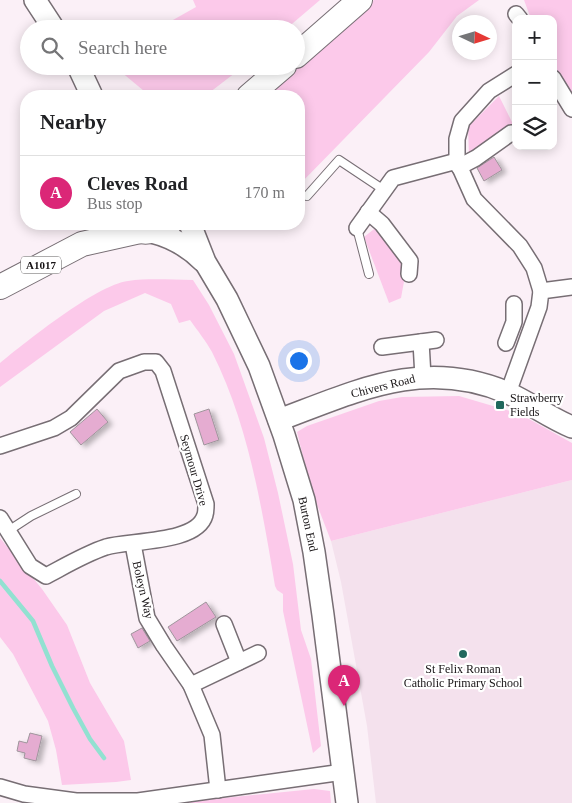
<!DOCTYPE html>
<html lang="en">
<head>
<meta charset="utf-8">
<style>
	:root { --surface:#fff; --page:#f2f2f2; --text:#202124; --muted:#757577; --line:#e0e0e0; --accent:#db2777 }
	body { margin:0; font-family:"Times New Roman",serif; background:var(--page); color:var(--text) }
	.controls { position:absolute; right:15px; top:15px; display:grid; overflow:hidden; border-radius:10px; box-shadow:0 2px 12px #0003 }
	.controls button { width:45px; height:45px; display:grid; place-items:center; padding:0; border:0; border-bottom:1px solid var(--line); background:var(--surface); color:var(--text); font:25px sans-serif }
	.compass { position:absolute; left:452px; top:15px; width:45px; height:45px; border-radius:50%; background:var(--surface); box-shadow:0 2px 12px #0003; rotate:94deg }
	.you { position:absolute; left:298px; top:360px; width:18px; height:18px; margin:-12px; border:4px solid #fff; border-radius:50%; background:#1a73e8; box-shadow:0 0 0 8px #1a73e833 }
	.badge { display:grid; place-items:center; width:32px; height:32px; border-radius:50%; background:var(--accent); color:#fff; font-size:16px; font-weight:700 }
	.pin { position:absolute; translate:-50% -41px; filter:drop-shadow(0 1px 2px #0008) }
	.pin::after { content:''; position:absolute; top:26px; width:18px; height:15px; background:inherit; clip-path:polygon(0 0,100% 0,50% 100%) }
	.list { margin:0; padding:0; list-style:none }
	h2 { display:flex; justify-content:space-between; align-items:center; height:65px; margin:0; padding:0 20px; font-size:21px }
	h2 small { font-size:16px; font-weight:400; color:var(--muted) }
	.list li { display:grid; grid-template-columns:32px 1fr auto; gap:15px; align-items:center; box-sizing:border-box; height:75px; padding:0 20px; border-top:1px solid var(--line) }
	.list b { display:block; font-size:19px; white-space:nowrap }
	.list p { margin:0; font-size:16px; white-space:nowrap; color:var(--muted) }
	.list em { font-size:16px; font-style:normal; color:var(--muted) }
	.icon { flex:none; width:28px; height:28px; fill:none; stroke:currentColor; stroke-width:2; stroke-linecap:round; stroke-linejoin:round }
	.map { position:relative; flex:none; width:572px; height:803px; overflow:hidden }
	.search { position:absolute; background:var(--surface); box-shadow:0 2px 12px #0003; left:20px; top:20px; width:285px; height:55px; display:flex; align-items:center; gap:12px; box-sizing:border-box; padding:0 18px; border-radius:28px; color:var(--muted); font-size:19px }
	.panel { position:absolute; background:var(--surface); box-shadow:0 2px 12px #0003; left:20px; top:90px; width:285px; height:140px; border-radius:20px }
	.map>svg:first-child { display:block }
	.built { fill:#f4e1ed }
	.green { fill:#fcc9ea }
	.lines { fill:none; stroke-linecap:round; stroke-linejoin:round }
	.stream { stroke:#92e1d1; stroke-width:4.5 }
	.building { fill:#e5acd1; stroke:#9f959c; filter:url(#shadow) }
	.lane-casing { stroke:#776e74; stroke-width:10 }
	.street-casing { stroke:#776e74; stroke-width:18 }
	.secondary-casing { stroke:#776e74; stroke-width:24 }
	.primary-casing { stroke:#776e74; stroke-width:26 }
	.lane { stroke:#fff; stroke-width:8 }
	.street { stroke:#fff; stroke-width:15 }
	.secondary { stroke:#fff; stroke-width:21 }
	.primary { stroke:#fff; stroke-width:24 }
	.poi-dot { fill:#21685d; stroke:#fff; stroke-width:2 }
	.labels { text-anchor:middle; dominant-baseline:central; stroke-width:4.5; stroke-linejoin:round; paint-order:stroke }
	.shield { fill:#fff; stroke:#5d5a5b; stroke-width:1 }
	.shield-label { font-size:11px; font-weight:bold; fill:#171315 }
	.street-label { font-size:12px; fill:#171315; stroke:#fff }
	.poi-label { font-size:12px; fill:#171315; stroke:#fff; text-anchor:start }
</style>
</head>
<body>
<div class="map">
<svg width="572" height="803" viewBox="0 0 572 803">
	<defs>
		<filter id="shadow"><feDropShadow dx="4.5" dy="2.5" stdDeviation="2.5" flood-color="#0004"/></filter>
	</defs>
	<rect width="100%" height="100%" fill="#fbf0f7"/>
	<path class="built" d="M572,480V803H376L367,726L341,582L331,541Z"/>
	<g class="green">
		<path d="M193,0H320L286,29H157L196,7Z"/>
		<path d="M374,0H479L457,16L429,52L299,185V96H264Z"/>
		<path d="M524,0H572V95L558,72L553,59V19H531Z"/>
		<path d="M114,66H244L205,96H150Z"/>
		<path d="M499,96L514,126L469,156L468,127Z"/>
		<path d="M378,226L407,265L401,298L389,303L364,237Z"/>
		<path d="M193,280L209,305L234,354L264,438L278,493L293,564L301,630L311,659L321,746L313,753L283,611V594L277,590L275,586C262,508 248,423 212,352C206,341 197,330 190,320L179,323L171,304L145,293L104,311L0,387V363C26,342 96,285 128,281C149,278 172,280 193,280Z"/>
		<path d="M459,396L520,414L572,443V480L331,541L311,489L297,432L307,426L379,401L402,397Z"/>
		<path d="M0,538L42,589L67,625L90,683L124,741L131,780L116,782L62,785L56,750L48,721L13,654L0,637Z"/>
		<path d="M314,789L330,791L331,803H174Z"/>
	</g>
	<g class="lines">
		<path class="stream" d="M0,581L33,621L52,666L73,708L90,739L104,758"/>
	</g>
	<g class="building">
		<path d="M494,157L502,170L484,181L477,168Z"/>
		<path d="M97,409L108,422L81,445L70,432Z"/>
		<path d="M209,409L219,440L204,445L194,414Z"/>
		<path d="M206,602L216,617L177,641L168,627Z"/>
		<path d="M142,628L150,641L138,648L131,634Z"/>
		<path d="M30,733L42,736L36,761L24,758L25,753L17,751L19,741L27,743Z"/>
	</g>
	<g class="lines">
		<g class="lane-casing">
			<g id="lane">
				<path d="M307,196L339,160L384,190"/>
				<path d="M357,228L369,274"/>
				<path d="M8,531L31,516L76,494"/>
			</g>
		</g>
		<g class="street-casing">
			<g id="street">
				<path d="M516,14L520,19"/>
				<path d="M516,74L489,91L462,121L457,139V161L474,199L520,246L534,268L541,291"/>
				<path d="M553,78L572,109"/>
				<path d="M459,167L476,158L511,133"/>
				<path d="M368,212L382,224L410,261L409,274"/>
				<path d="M357,228L393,178L457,161"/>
				<path d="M421,342L423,377"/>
				<path d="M506,343L514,322V304"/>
				<path d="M382,347L436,340"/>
				<path d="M508,393L539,307L541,291L572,287"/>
				<path d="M0,446L54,428L71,418L119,371L144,362H156L163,371L206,504C206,507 206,512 205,515C197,544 129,540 106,547C85,554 65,566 46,576L30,566L0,518"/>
				<path d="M133,544L147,618L164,646L191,685L212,735L218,790"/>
				<path d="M224,624L239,662"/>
				<path d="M191,685L258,653"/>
				<path d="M0,787L24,794L76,801H138L343,772"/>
			</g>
		</g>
		<g class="secondary-casing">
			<g id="secondary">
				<path d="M35,0L54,29"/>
				<path d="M78,66L92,96"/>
				<path d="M190,224L205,262L227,299L259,366L284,435L304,500L314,552L323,615L347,803"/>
				<path d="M152,232C172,237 188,246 203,261"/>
				<path d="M279,420C357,391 424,357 508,393C530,403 550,418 572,427"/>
			</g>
		</g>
		<g class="primary-casing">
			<g id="primary">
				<path d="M296,56L360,0"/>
				<path d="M249,96L284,66"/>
				<path d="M126,225C139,235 156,233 169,224"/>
				<path d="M0,287L82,244L140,231"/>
			</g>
		</g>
		<use href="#lane" class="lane"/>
		<use href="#street" class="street"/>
		<use href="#secondary" class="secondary"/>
		<use href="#primary" class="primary"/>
	</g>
	<g class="poi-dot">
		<rect x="495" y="400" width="10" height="10" rx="2.5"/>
		<circle cx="463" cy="654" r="5"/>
	</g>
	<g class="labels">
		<rect class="shield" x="21" y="256.5" width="40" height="17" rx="4"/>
		<g class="shield-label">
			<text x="41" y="265">A1017</text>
		</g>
		<g class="street-label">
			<text transform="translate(383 386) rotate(-14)">Chivers Road</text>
			<text transform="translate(194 470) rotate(74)">Seymour Drive</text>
			<text transform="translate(308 524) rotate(78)">Burton End</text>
			<text transform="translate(143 590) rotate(77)">Boleyn Way</text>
		</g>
		<g class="poi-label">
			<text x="510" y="398">Strawberry<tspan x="510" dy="14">Fields</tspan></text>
			<text x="463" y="669" text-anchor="middle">St Felix Roman<tspan x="463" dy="14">Catholic Primary School</tspan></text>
		</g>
	</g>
</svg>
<div class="controls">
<button>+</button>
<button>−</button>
<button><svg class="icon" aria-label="layers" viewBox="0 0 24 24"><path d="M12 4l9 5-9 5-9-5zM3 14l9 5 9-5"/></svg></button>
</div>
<svg class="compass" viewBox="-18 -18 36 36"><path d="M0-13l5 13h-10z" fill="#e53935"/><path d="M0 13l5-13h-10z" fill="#757577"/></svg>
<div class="you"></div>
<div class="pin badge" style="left:344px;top:706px">A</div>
<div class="search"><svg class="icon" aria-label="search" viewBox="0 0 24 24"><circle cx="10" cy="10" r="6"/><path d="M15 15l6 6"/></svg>Search here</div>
<section class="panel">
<h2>Nearby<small></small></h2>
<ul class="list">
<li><span class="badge">A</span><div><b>Cleves Road</b><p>Bus stop</p></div><em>170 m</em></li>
</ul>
</section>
</div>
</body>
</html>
